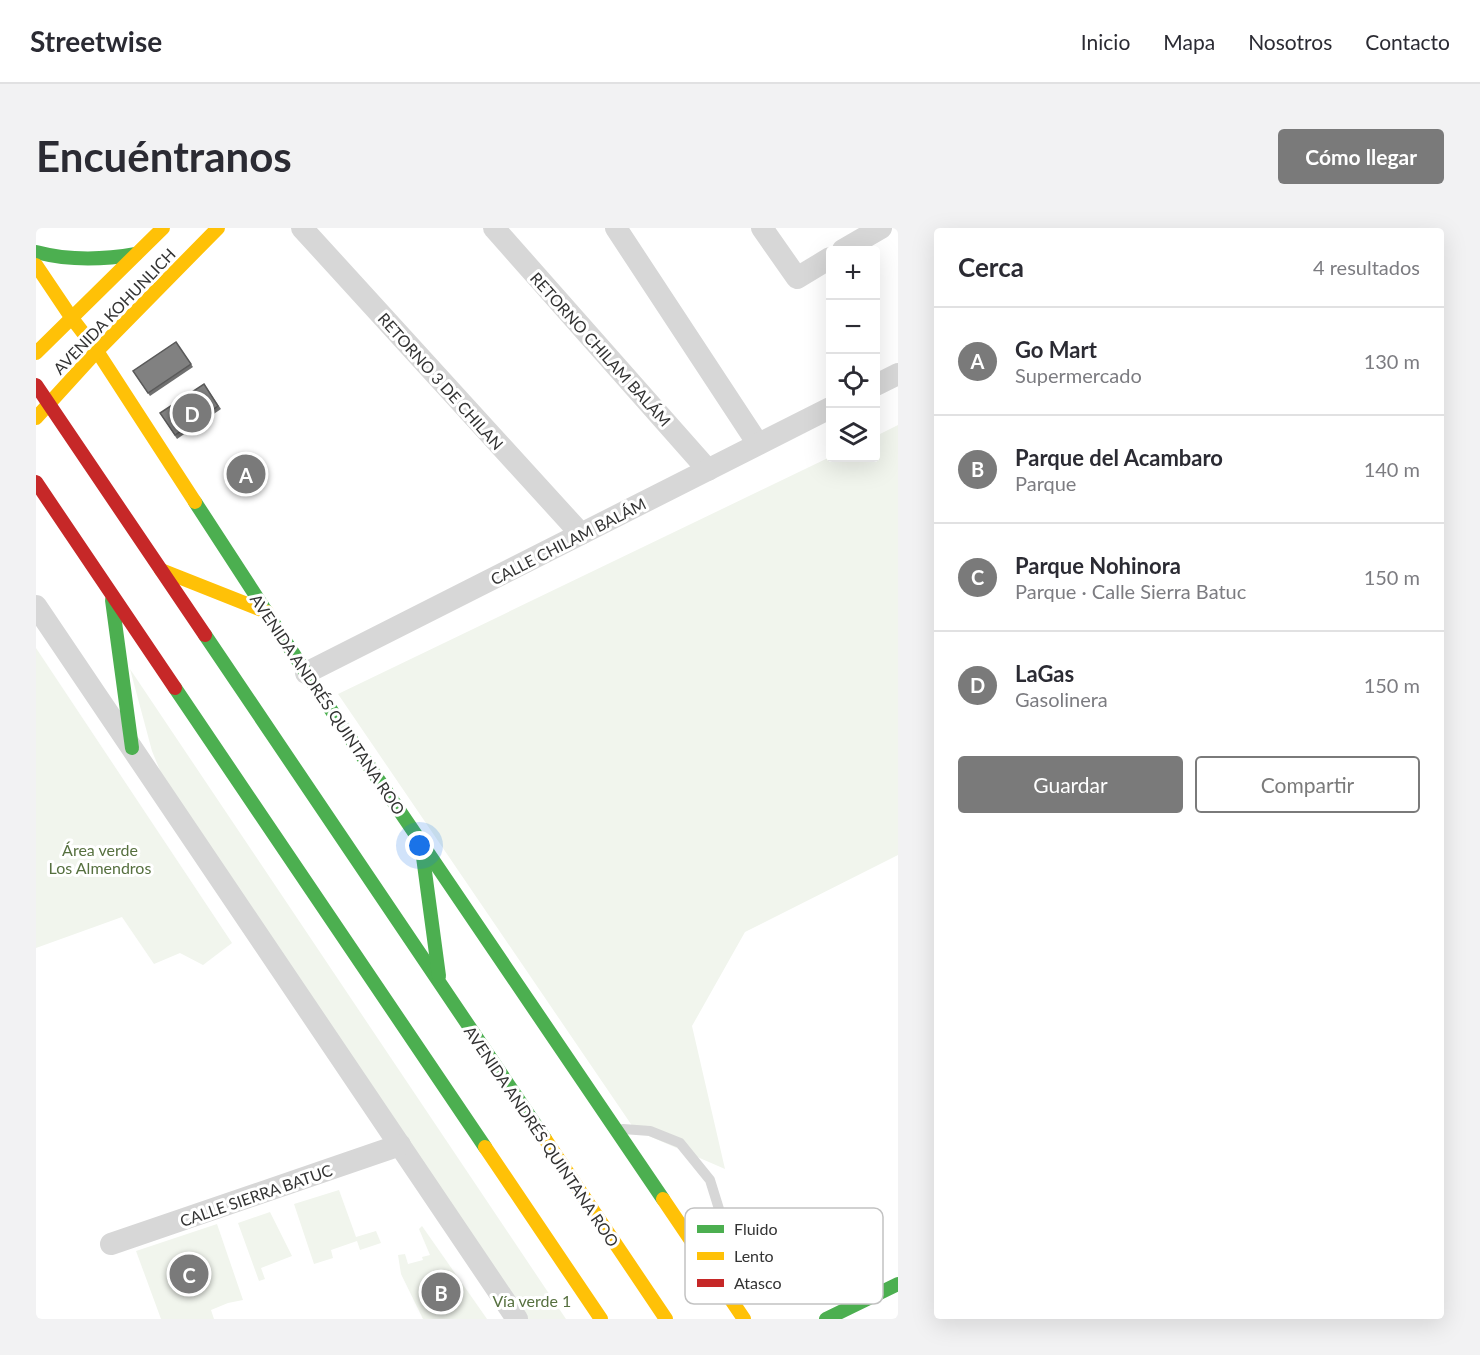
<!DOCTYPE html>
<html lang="es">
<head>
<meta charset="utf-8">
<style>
	:root { --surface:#fff; --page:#f2f2f3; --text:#2b2b33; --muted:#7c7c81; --line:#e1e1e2; --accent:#7a7a7a }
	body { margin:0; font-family:Lato,sans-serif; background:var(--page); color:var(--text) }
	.controls { position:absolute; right:18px; top:18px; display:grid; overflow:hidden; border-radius:6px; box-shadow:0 6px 24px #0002 }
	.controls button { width:54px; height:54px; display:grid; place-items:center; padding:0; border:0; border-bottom:2px solid var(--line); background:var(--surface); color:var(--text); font:30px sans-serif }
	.you { position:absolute; left:384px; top:618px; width:21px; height:21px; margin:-15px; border:4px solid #fff; border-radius:50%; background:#1a73e8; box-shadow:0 0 0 9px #1a73e833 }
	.badge { display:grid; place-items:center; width:39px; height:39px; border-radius:50%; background:var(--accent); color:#fff; font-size:20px; font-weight:700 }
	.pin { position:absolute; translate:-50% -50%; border:3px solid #fff; box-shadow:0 2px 6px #0006 }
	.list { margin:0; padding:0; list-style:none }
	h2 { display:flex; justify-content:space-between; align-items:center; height:78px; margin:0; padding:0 24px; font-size:26px }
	h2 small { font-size:20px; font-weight:400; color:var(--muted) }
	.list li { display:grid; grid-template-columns:39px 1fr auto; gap:18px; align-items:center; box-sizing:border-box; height:108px; padding:0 24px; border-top:2px solid var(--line) }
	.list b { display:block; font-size:22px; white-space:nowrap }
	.list p { margin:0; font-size:20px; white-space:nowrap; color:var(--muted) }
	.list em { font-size:20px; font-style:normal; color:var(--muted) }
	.actions { display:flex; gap:12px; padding:18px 24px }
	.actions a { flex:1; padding:14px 0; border:2px solid var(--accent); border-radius:6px; text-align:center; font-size:21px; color:var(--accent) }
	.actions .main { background:var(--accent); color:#fff }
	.icon { flex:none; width:33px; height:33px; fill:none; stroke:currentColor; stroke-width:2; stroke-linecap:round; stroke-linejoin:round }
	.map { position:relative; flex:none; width:862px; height:1091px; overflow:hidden; border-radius:6px }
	header { display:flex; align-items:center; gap:36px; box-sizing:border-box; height:84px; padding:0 30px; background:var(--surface); border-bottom:2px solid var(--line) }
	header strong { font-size:28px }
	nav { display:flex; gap:33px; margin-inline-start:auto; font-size:21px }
	.intro { display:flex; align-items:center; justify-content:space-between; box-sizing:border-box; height:144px; padding:0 36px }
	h1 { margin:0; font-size:42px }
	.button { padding:15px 27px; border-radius:6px; background:var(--accent); color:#fff; font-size:21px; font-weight:700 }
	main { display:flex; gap:36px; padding:0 36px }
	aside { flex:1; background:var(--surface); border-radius:6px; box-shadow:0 6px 24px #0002 }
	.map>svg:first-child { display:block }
	.green { fill:#f1f5ed }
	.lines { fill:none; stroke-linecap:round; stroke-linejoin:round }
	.lane { stroke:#d7d7d7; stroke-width:10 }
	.street { stroke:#d7d7d7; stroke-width:22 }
	.fast { stroke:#4caf50; stroke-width:14 }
	.slow { stroke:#ffc107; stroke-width:14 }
	.jam { stroke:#c62828; stroke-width:14 }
	.wall { fill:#6f6f6f }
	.building { fill:#818181; stroke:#5a5a5a; stroke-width:1.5 }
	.labels { text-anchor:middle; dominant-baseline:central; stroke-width:6; stroke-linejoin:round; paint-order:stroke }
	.street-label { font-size:16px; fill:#333; stroke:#fff }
	.park-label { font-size:16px; fill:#56703f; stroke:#fff }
	.key { fill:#fff; stroke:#c2c2c2; stroke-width:1.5 }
	.key-label { font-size:16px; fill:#333 }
</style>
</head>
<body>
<header>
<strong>Streetwise</strong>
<nav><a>Inicio</a><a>Mapa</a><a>Nosotros</a><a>Contacto</a></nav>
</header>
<div class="intro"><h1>Encuéntranos</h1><a class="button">Cómo llegar</a></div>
<main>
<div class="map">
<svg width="862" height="1091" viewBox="0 0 862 1091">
	<rect width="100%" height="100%" fill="#fff"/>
	<g class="green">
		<path d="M862,197V627L709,704L656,798L689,941L599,902L302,466L794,229L840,230V208Z"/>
		<path d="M0,420L196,715L167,737L144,725L118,736L86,689L0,720Z"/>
		<path d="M94,441L530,1091H487L130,557L116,523Z"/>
		<path d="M303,962L320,1009L340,1003L345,1015L324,1022L321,1013L295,1022L297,1030L278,1036L258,976Z"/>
		<path d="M234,984L256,1028L225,1040L229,1051L223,1053L202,995Z"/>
		<path d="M181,996L207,1072L192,1075L175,1082L178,1091H125L100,1023Z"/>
		<path d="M386,998L451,1091H387L365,1046L362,1027L369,1026L372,1036L387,1032L386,1029L394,1027L383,1001Z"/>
	</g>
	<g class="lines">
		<path class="lane" d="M587,901L614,903L644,915L674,952L683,981L685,1007L682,1041"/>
		<g class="street">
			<path d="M266,0L545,306"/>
			<path d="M458,0L672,242"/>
			<path d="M580,0L722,216"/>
			<path d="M726,0L761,50L794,30"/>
			<path d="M807,22L845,0"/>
			<path d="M840,157L862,146"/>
			<path d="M0,378L481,1091"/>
			<path d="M270,445L794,180"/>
			<path d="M75,1016L364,917"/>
		</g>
		<g class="fast">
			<path d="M0,24C34,33 66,32 100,26"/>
			<path d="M159,274L270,445L627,971"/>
			<path d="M76,372L96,520"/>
			<path d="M169,407L509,911"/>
			<path d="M139,460L449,919"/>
			<path d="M385,614L403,748"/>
			<path d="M790,1091L862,1056"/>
		</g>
		<g class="slow">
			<path d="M0,37L35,89L61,123L159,274"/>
			<path d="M0,125L127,0"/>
			<path d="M0,190L61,123L182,0"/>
			<path d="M125,342L231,384"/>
			<path d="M509,911L630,1091"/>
			<path d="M449,919L565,1091"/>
			<path d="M627,971L708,1091"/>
		</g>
		<g class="jam">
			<path d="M0,157L169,407"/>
			<path d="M0,254L139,460"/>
		</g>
	</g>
	<g class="wall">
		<path d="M140,114L157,139L114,168L97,143Z"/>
		<path d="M168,156L185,181L141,211L124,185Z"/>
	</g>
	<g class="building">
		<path d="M140,114L155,136L112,165L97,143Z"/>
		<path d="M168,156L182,178L139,207L124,185Z"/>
	</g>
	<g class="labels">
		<g class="street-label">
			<text transform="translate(78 83) rotate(-46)">AVENIDA KOHUNLICH</text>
			<text transform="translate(565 121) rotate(48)">RETORNO CHILAM BALÁM</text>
			<text transform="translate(405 153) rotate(48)">RETORNO 3 DE CHILAN</text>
			<text transform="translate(532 313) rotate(-27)">CALLE CHILAM BALÁM</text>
			<text transform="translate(292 476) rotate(56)">AVENIDA ANDRÉS QUINTANA ROO</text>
			<text transform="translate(506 908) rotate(56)">AVENIDA ANDRÉS QUINTANA ROO</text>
			<text transform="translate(220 967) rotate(-19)">CALLE SIERRA BATUC</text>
		</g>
		<g class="park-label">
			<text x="64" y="621">Área verde<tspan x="64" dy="18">Los Almendros</tspan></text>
			<text x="496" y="1072">Vía verde 1</text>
		</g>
	</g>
	<rect x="649" y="980" width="198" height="96" rx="9" class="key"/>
	<rect x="661" y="997" width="27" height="8" fill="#4caf50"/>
	<rect x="661" y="1024" width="27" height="8" fill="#ffc107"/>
	<rect x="661" y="1051" width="27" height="8" fill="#c62828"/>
	<g class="key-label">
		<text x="698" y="1007">Fluido</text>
		<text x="698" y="1034">Lento</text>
		<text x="698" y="1061">Atasco</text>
	</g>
</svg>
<div class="controls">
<button>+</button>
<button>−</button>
<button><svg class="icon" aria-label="locate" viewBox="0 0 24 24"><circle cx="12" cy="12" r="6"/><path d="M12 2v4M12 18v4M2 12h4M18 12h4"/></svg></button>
<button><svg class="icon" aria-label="layers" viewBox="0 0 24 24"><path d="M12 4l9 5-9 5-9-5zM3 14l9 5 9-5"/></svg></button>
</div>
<div class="you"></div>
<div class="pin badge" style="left:210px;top:246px">A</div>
<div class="pin badge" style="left:405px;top:1064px">B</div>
<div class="pin badge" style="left:153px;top:1046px">C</div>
<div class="pin badge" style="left:156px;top:185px">D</div>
</div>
<aside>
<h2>Cerca<small>4 resultados</small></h2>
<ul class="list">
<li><span class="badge">A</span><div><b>Go Mart</b><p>Supermercado</p></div><em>130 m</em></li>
<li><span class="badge">B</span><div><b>Parque del Acambaro</b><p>Parque</p></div><em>140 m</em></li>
<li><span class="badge">C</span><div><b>Parque Nohinora</b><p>Parque · Calle Sierra Batuc</p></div><em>150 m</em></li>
<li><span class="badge">D</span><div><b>LaGas</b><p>Gasolinera</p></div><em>150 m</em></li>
</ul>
<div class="actions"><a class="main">Guardar</a><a>Compartir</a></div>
</aside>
</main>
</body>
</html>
